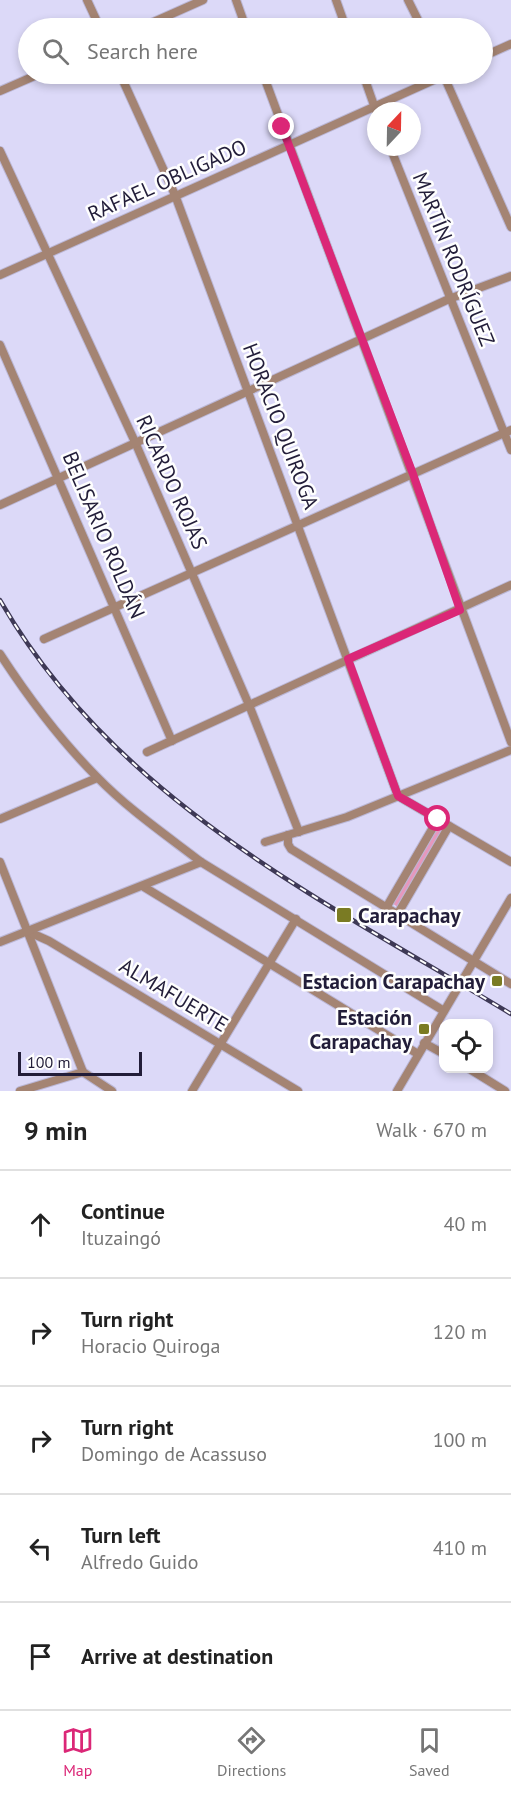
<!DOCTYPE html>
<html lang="en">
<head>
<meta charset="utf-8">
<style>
	:root { --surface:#fff; --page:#f6f6f6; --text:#222; --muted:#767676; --line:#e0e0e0; --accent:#db2777 }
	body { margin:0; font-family:"PT Sans",sans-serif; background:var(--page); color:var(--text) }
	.controls { position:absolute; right:18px; bottom:18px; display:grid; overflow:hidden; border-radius:12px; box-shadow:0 3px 9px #0003 }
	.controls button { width:54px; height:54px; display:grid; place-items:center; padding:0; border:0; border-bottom:2px solid var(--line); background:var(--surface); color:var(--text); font:30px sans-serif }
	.compass { position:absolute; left:367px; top:102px; width:54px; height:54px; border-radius:50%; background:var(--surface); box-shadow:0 3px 9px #0003; rotate:22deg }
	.scale { position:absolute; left:18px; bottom:15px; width:124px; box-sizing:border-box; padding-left:6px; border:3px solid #221d39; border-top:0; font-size:16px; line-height:21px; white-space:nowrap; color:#221d39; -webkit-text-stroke:4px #fefefe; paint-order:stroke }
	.stop { position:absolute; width:18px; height:18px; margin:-14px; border:4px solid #db2777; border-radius:50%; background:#fff }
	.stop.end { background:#db2777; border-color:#fff; box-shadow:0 2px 6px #0008 }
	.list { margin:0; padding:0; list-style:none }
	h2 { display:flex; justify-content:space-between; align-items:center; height:78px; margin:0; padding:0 24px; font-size:26px }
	h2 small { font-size:20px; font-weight:400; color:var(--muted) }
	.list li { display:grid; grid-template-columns:39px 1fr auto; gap:18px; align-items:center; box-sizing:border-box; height:108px; padding:0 24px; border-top:2px solid var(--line) }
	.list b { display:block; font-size:22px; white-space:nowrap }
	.list p { margin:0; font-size:20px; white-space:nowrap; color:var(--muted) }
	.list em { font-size:20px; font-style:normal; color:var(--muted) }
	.icon { flex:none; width:33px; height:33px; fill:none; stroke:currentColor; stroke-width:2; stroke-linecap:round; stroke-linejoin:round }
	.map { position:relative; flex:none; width:511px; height:1091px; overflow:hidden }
	.search { position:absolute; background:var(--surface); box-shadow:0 3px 9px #0003; left:18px; right:18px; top:18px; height:66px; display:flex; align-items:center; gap:15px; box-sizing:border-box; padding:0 21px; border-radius:33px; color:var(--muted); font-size:22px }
	.sheet { height:618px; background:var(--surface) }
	nav { display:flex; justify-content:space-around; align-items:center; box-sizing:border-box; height:84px; border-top:2px solid var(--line); background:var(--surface); font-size:16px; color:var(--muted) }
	nav a { display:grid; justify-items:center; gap:3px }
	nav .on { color:var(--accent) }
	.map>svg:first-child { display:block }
	.green { fill:#e698bd }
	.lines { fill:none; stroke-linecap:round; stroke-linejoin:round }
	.minor-casing { stroke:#bbb7d6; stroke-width:10 }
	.minor { stroke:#a48473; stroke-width:8 }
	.rail-casing { stroke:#3e3956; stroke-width:4.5 }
	.rail { stroke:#fefefe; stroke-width:2; stroke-dasharray:7; stroke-linecap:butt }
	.route { stroke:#db2777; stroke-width:8 }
	.poi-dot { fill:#7a7b23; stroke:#fefefe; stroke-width:2 }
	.labels { text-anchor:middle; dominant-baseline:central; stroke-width:5; stroke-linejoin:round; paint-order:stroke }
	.street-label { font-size:21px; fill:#221d39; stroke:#fefefe }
	.poi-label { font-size:21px; font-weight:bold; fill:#221d39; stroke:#fefefe; text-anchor:end }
</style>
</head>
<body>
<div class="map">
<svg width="511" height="1091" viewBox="0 0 511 1091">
	<rect width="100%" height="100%" fill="#dcd9f8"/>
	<path class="green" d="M435,828L442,832L399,908L392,903Z"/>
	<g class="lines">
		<g class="minor-casing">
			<g id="minor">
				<path d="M87,0L100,28"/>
				<path d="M236,0L246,28"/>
				<path d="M336,0L346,28"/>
				<path d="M408,0L422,28"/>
				<path d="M140,28L203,0"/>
				<path d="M482,57L511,44"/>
				<path d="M120,74L175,195L398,796"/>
				<path d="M263,74L511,742"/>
				<path d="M363,74L376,111"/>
				<path d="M443,74L511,227"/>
				<path d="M0,91L39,74"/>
				<path d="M390,147L511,450"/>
				<path d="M0,151L135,442L249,705L299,832"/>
				<path d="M0,275L447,74"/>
				<path d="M0,345L172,741"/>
				<path d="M0,505L449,299L511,276"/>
				<path d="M44,639L511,430"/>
				<path d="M0,654C28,697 61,741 97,777C128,809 166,835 201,862L444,1011"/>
				<path d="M147,752L511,585"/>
				<path d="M398,796L511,862"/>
				<path d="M0,819L97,778"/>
				<path d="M288,835V844L291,849L511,984"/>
				<path d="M265,842L347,817L511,750"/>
				<path d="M0,862L83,1072"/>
				<path d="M144,887L418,1054"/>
				<path d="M386,908L438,819"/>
				<path d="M397,915L449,826"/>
				<path d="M29,932L49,941L298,1091"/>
				<path d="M0,942L201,862"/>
				<path d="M424,1043L444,1054"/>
				<path d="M468,1068L505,1091"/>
				<path d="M83,1072L112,1091"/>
				<path d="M20,1091L83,1072"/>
				<path d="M192,1091L296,919"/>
				<path d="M397,1091L511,898"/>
			</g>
		</g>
		<use href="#minor" class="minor"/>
		<g class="rail-casing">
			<path id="rail" d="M0,600C115,800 321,899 511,1014"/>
		</g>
		<use href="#rail" class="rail"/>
	</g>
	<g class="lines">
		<path class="route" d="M282,127L413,474L460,610L348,659L398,796L438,819"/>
	</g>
	<g class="poi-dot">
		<rect x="336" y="907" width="16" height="16" rx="3"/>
		<rect x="491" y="975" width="12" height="12" rx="3"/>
		<rect x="418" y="1023" width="12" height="12" rx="3"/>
	</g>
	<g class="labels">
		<g class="street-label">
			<text transform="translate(167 180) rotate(-24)">RAFAEL OBLIGADO</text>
			<text transform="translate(454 259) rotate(68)">MARTÍN RODRÍGUEZ</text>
			<text transform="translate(281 426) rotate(69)">HORACIO QUIROGA</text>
			<text transform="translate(172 482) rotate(66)">RICARDO ROJAS</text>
			<text transform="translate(104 535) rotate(67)">BELISARIO ROLDÁN</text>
			<text transform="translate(174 995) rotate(31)">ALMAFUERTE</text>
		</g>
		<g class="poi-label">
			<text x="358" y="915" text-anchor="start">Carapachay</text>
			<text x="485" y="981">Estacion Carapachay</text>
			<text x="412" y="1017">Estación<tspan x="412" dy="24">Carapachay</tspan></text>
		</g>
	</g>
</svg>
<div class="controls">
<button><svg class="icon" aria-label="locate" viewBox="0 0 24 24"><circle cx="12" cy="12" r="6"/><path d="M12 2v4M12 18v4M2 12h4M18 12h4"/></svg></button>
</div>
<svg class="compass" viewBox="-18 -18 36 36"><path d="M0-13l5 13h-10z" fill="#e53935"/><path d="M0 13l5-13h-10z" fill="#767676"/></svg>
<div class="scale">100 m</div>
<div class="stop" style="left:438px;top:819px"></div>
<div class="stop end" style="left:282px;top:127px"></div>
<div class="search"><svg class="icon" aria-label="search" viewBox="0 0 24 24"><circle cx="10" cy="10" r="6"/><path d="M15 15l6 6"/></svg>Search here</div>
</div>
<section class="sheet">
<h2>9 min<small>Walk · 670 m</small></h2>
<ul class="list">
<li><svg class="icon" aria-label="ahead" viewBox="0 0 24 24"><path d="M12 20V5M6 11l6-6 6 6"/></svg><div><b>Continue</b><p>Ituzaingó</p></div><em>40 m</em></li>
<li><svg class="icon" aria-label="right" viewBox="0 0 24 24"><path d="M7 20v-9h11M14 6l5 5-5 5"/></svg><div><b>Turn right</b><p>Horacio Quiroga</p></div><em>120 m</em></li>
<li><svg class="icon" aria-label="right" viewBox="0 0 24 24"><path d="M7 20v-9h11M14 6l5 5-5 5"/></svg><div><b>Turn right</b><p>Domingo de Acassuso</p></div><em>100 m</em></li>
<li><svg class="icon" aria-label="left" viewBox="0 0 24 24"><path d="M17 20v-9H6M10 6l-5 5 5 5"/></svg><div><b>Turn left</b><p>Alfredo Guido</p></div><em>410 m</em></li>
<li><svg class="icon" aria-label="arrive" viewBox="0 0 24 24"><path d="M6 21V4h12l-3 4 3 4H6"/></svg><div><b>Arrive at destination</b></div></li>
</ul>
</section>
<nav>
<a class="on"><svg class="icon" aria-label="map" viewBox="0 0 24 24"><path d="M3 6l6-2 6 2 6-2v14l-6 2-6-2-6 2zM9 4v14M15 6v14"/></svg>Map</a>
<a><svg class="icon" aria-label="directions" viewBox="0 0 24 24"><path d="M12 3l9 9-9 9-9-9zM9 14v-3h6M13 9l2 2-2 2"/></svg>Directions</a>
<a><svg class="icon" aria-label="saved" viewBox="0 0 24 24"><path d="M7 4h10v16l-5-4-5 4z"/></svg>Saved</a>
</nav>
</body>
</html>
